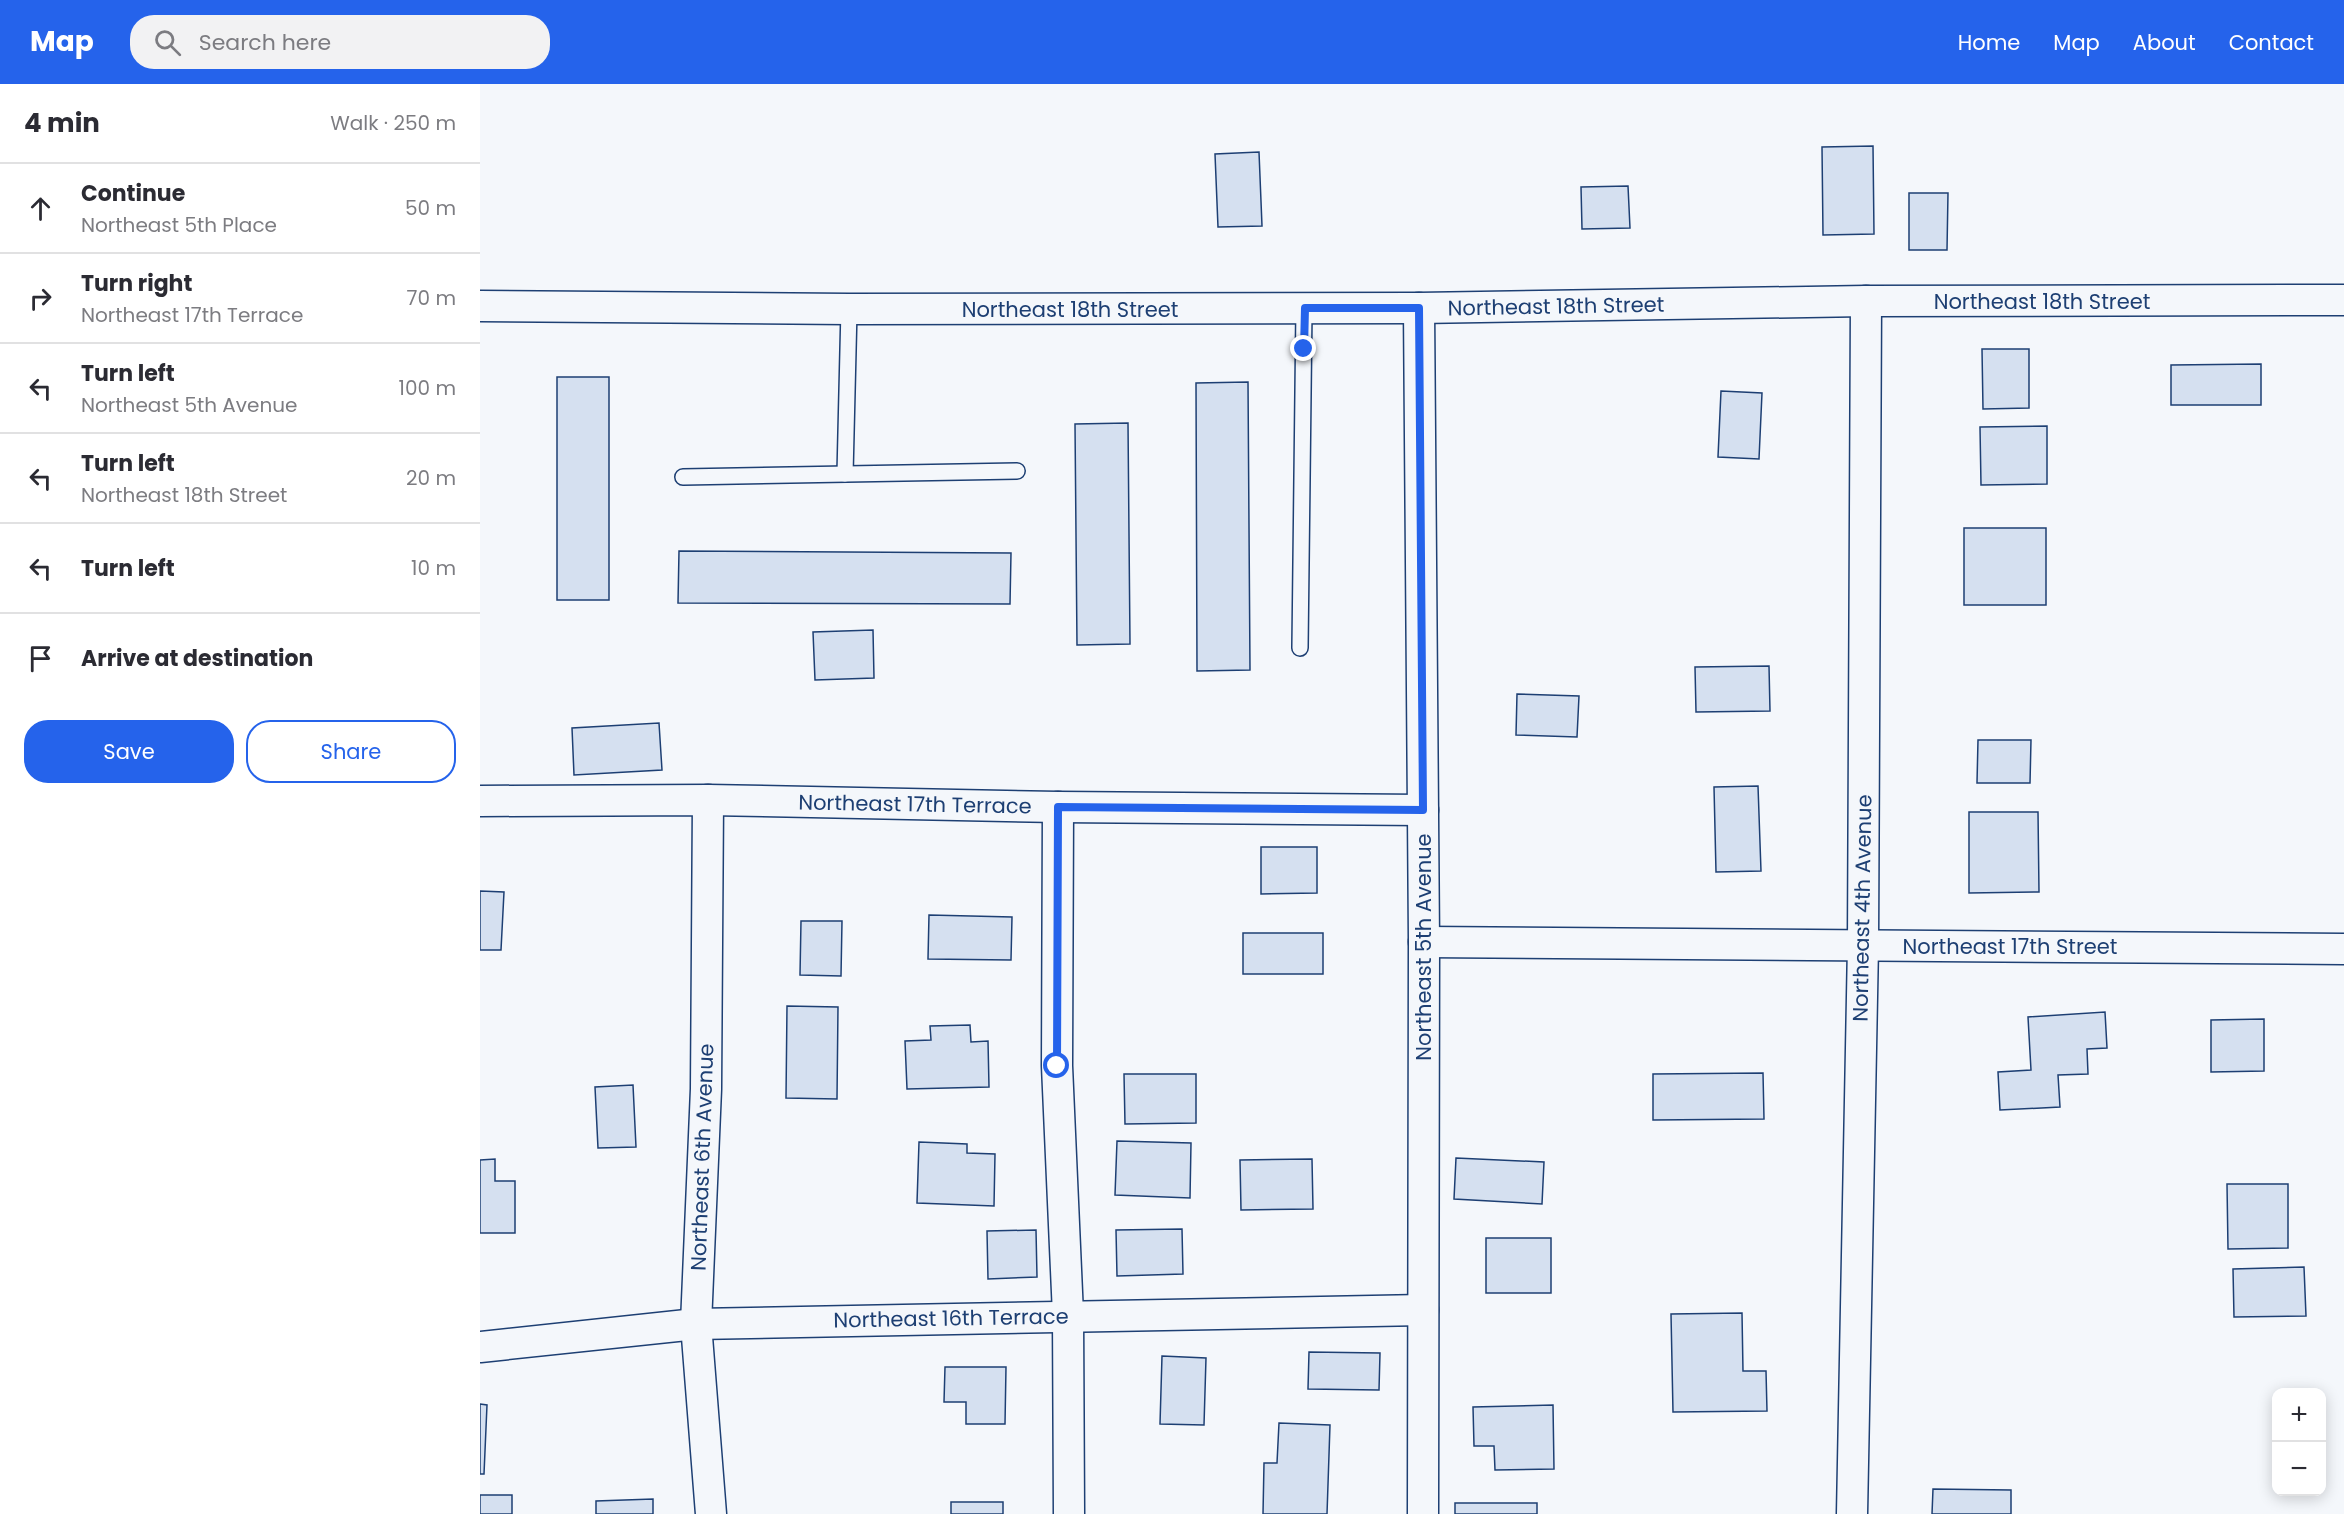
<!DOCTYPE html>
<html lang="en">
<head>
<meta charset="utf-8">
<style>
	:root { --surface:#fff; --page:#f2f2f3; --text:#2b2b33; --muted:#7c7c81; --line:#e1e1e2; --accent:#2563eb }
	body { margin:0; font-family:Poppins,sans-serif; background:var(--page); color:var(--text) }
	.controls { position:absolute; right:18px; bottom:18px; display:grid; overflow:hidden; border-radius:12px; box-shadow:0 3px 15px #0003 }
	.controls button { width:54px; height:54px; display:grid; place-items:center; padding:0; border:0; border-bottom:2px solid var(--line); background:var(--surface); color:var(--text); font:30px sans-serif }
	.stop { position:absolute; width:18px; height:18px; margin:-14px; border:4px solid #2563eb; border-radius:50%; background:#fff }
	.stop.end { background:#2563eb; border-color:#fff; box-shadow:0 2px 6px #0008 }
	.list { margin:0; padding:0; list-style:none }
	h2 { display:flex; justify-content:space-between; align-items:center; height:78px; margin:0; padding:0 24px; font-size:26px }
	h2 small { font-size:20px; font-weight:400; color:var(--muted) }
	.list li { display:grid; grid-template-columns:39px 1fr auto; gap:18px; align-items:center; box-sizing:border-box; height:90px; padding:0 24px; border-top:2px solid var(--line) }
	.list b { display:block; font-size:22px; white-space:nowrap }
	.list p { margin:0; font-size:20px; white-space:nowrap; color:var(--muted) }
	.list em { font-size:20px; font-style:normal; color:var(--muted) }
	.actions { display:flex; gap:12px; padding:18px 24px }
	.actions a { flex:1; padding:14px 0; border:2px solid var(--accent); border-radius:24px; text-align:center; font-size:21px; color:var(--accent) }
	.actions .main { background:var(--accent); color:#fff }
	.icon { flex:none; width:33px; height:33px; fill:none; stroke:currentColor; stroke-width:2; stroke-linecap:round; stroke-linejoin:round }
	.map { position:relative; flex:none; width:1864px; height:1430px; overflow:hidden }
	header { display:flex; align-items:center; gap:36px; box-sizing:border-box; height:84px; padding:0 30px; background:var(--accent); color:#fff }
	header strong { font-size:28px }
	nav { display:flex; gap:33px; margin-inline-start:auto; font-size:21px }
	.search { width:420px; height:54px; background:var(--page); display:flex; align-items:center; gap:15px; box-sizing:border-box; padding:0 21px; border-radius:24px; color:var(--muted); font-size:22px }
	main { display:flex }
	aside { flex:1; background:var(--surface) }
	.map>svg:first-child { display:block }
	.building { fill:#d5e0f0; stroke:#1d3f73; stroke-width:1.5 }
	.lines { fill:none; stroke-linecap:round; stroke-linejoin:round }
	.lane-casing { stroke:#1d3f73; stroke-width:18 }
	.street-casing { stroke:#1d3f73; stroke-width:33 }
	.lane { stroke:#f4f7fb; stroke-width:15 }
	.street { stroke:#f4f7fb; stroke-width:30 }
	.route { stroke:#2563eb; stroke-width:8 }
	.labels { text-anchor:middle; dominant-baseline:central; stroke-width:4.5; stroke-linejoin:round; paint-order:stroke }
	.street-label { font-size:21px; fill:#1d3f73; stroke:#f4f7fb }
</style>
</head>
<body>
<header>
<strong>Map</strong>
<div class="search"><svg class="icon" aria-label="search" viewBox="0 0 24 24"><circle cx="10" cy="10" r="6"/><path d="M15 15l6 6"/></svg>Search here</div>
<nav><a>Home</a><a>Map</a><a>About</a><a>Contact</a></nav>
</header>
<main>
<aside>
<h2>4 min<small>Walk · 250 m</small></h2>
<ul class="list">
<li><svg class="icon" aria-label="ahead" viewBox="0 0 24 24"><path d="M12 20V5M6 11l6-6 6 6"/></svg><div><b>Continue</b><p>Northeast 5th Place</p></div><em>50 m</em></li>
<li><svg class="icon" aria-label="right" viewBox="0 0 24 24"><path d="M7 20v-9h11M14 6l5 5-5 5"/></svg><div><b>Turn right</b><p>Northeast 17th Terrace</p></div><em>70 m</em></li>
<li><svg class="icon" aria-label="left" viewBox="0 0 24 24"><path d="M17 20v-9H6M10 6l-5 5 5 5"/></svg><div><b>Turn left</b><p>Northeast 5th Avenue</p></div><em>100 m</em></li>
<li><svg class="icon" aria-label="left" viewBox="0 0 24 24"><path d="M17 20v-9H6M10 6l-5 5 5 5"/></svg><div><b>Turn left</b><p>Northeast 18th Street</p></div><em>20 m</em></li>
<li><svg class="icon" aria-label="left" viewBox="0 0 24 24"><path d="M17 20v-9H6M10 6l-5 5 5 5"/></svg><div><b>Turn left</b></div><em>10 m</em></li>
<li><svg class="icon" aria-label="arrive" viewBox="0 0 24 24"><path d="M6 21V4h12l-3 4 3 4H6"/></svg><div><b>Arrive at destination</b></div></li>
</ul>
<div class="actions"><a class="main">Save</a><a>Share</a></div>
</aside>
<div class="map">
<svg width="1864" height="1430" viewBox="0 0 1864 1430">
	<rect width="100%" height="100%" fill="#f4f7fb"/>
	<g class="building">
		<path d="M1393,62L1394,150L1343,151L1342,63Z"/>
		<path d="M779,68L782,142L738,143L735,70Z"/>
		<path d="M1148,102L1150,144L1102,145L1101,103Z"/>
		<path d="M1429,109H1468L1467,166H1429Z"/>
		<path d="M1502,265H1549V324L1503,325Z"/>
		<path d="M1781,280V321H1691V281Z"/>
		<rect x="77" y="293" width="52" height="223"/>
		<path d="M768,298L770,586L717,587L716,299Z"/>
		<path d="M1241,307L1282,309L1279,375L1238,373Z"/>
		<path d="M648,339L650,560L597,561L595,340Z"/>
		<path d="M1567,342V400L1501,401L1500,343Z"/>
		<rect x="1484" y="444" width="82" height="77"/>
		<path d="M199,467L531,469L530,520L198,519Z"/>
		<path d="M393,546L394,594L335,596L333,548Z"/>
		<path d="M1289,582L1290,627L1216,628L1215,583Z"/>
		<path d="M1037,610L1099,612L1097,653L1036,651Z"/>
		<path d="M179,639L182,686L94,691L92,644Z"/>
		<path d="M1498,656H1551L1550,699H1497Z"/>
		<path d="M1278,702L1281,787L1236,788L1234,703Z"/>
		<path d="M1489,728H1558L1559,808L1489,809Z"/>
		<path d="M781,763H837V809L781,810Z"/>
		<path d="M0,807L24,808L21,866H0Z"/>
		<path d="M449,831L532,833L531,876L448,875Z"/>
		<path d="M321,837H362L361,892L320,891Z"/>
		<rect x="763" y="849" width="80" height="41"/>
		<path d="M307,922L358,923L357,1015L306,1014Z"/>
		<path d="M1625,928L1627,964L1607,965L1608,990L1578,991L1580,1023L1520,1026L1518,988L1551,986L1548,933Z"/>
		<path d="M1784,935V987L1731,988V936Z"/>
		<path d="M490,941L491,958L508,957L509,1003L427,1005L425,957L451,956L450,942Z"/>
		<path d="M1283,989L1284,1035L1173,1036V990Z"/>
		<path d="M644,990H716V1039L645,1040Z"/>
		<path d="M153,1001L156,1063L118,1064L115,1003Z"/>
		<path d="M637,1057L711,1059L710,1114L635,1111Z"/>
		<path d="M439,1058L487,1060V1069L515,1070L514,1122L437,1119Z"/>
		<path d="M976,1074L1064,1078L1062,1120L974,1115Z"/>
		<path d="M15,1075V1097H35V1149H0V1076Z"/>
		<path d="M832,1075L833,1125L761,1126L760,1076Z"/>
		<path d="M1747,1100H1808V1164L1748,1165Z"/>
		<path d="M702,1145L703,1190L637,1192L636,1146Z"/>
		<path d="M556,1146L557,1193L508,1195L507,1147Z"/>
		<rect x="1006" y="1154" width="65" height="55"/>
		<path d="M1824,1183L1826,1232L1754,1233L1753,1185Z"/>
		<path d="M1262,1229L1263,1287H1286L1287,1327L1193,1328L1191,1230Z"/>
		<path d="M829,1268L900,1269L899,1306L828,1305Z"/>
		<path d="M682,1272L726,1274L724,1341L680,1340Z"/>
		<path d="M465,1283H526L525,1340H486V1318H464Z"/>
		<path d="M0,1320L7,1321L4,1390H0Z"/>
		<path d="M1073,1321L1074,1385L1015,1386L1014,1362H994L993,1323Z"/>
		<path d="M799,1339L850,1341L847,1430H783L784,1379H797Z"/>
		<path d="M1453,1405L1531,1406V1430H1452Z"/>
		<rect x="0" y="1411" width="32" height="19"/>
		<path d="M173,1415V1430H116V1417Z"/>
		<rect x="471" y="1418" width="52" height="12"/>
		<rect x="975" y="1419" width="82" height="11"/>
	</g>
	<g class="lines">
		<g class="lane-casing">
			<g id="lane">
				<path d="M365,390L369,225"/>
				<path d="M203,393L537,387"/>
				<path d="M820,564L824,224"/>
			</g>
		</g>
		<g class="street-casing">
			<g id="street">
				<path d="M0,222L369,225L939,224L1386,217L1864,216"/>
				<path d="M939,224L944,858L943,1430"/>
				<path d="M228,716L226,1005L216,1240L231,1430"/>
				<path d="M0,717L228,716L578,723L943,726"/>
				<path d="M578,723L577,982L588,1231L589,1430"/>
				<path d="M944,858L1864,865"/>
				<path d="M0,1263L216,1240L943,1226"/>
				<path d="M1372,1430L1383,861L1386,217"/>
			</g>
		</g>
		<use href="#lane" class="lane"/>
		<use href="#street" class="street"/>
	</g>
	<g class="lines">
		<path class="route" d="M577,982L578,723L943,726L939,224H825L824,265"/>
	</g>
	<g class="labels">
		<g class="street-label">
			<text x="1562" y="217">Northeast 18th Street</text>
			<text transform="translate(1076 222) rotate(-1)">Northeast 18th Street</text>
			<text x="590" y="225">Northeast 18th Street</text>
			<text transform="translate(435 720) rotate(1)">Northeast 17th Terrace</text>
			<text transform="translate(1382 824) rotate(-89)">Northeast 4th Avenue</text>
			<text x="1530" y="862">Northeast 17th Street</text>
			<text transform="translate(943 863) rotate(-90)">Northeast 5th Avenue</text>
			<text transform="translate(222 1073) rotate(-88)">Northeast 6th Avenue</text>
			<text transform="translate(471 1234) rotate(-1)">Northeast 16th Terrace</text>
		</g>
	</g>
</svg>
<div class="controls">
<button>+</button>
<button>−</button>
</div>
<div class="stop" style="left:577px;top:982px"></div>
<div class="stop end" style="left:824px;top:265px"></div>
</div>
</main>
</body>
</html>
